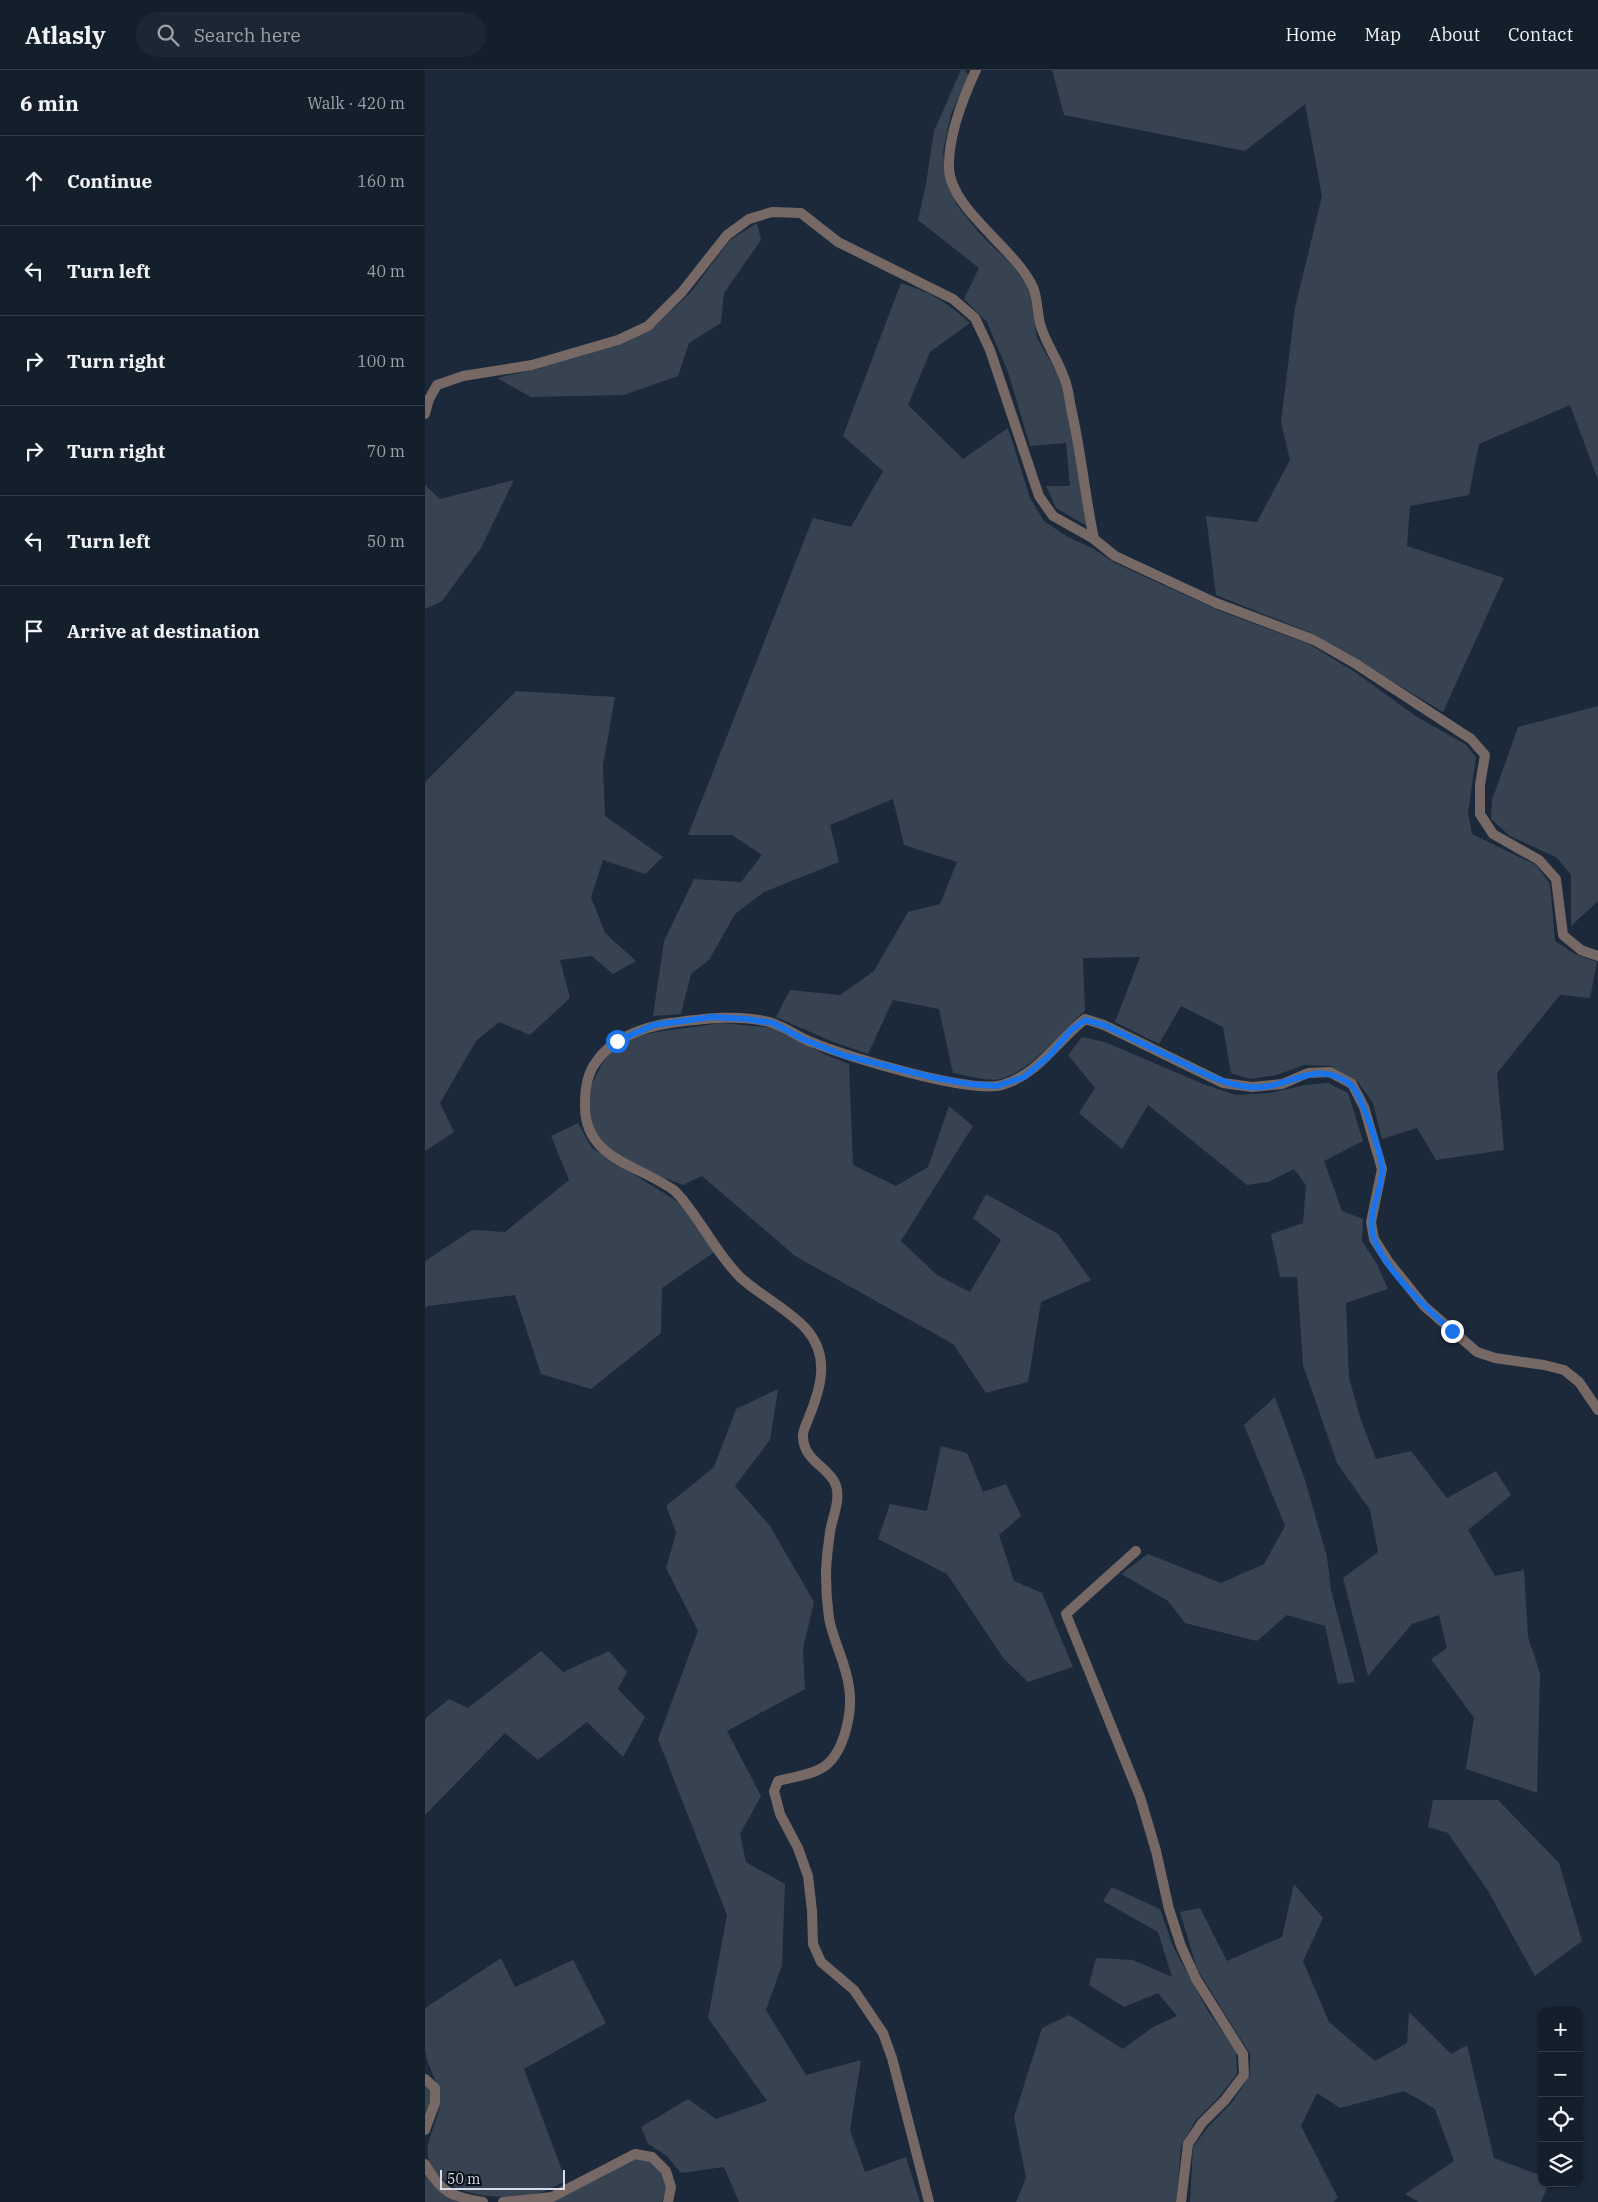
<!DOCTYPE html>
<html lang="en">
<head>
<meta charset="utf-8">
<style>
	:root { --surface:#141f2c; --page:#1d2734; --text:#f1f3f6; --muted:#9da2a9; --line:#333d48 }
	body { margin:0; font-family:"IBM Plex Serif",serif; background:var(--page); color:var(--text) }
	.controls { position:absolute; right:15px; bottom:15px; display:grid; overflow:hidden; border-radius:10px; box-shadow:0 1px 4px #0004 }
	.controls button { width:45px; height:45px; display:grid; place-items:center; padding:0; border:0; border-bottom:1px solid var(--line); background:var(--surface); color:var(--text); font:25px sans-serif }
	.scale { position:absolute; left:15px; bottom:12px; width:125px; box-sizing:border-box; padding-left:5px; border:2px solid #d4dde9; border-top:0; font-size:14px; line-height:18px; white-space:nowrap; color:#d4dde9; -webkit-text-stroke:4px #0b1119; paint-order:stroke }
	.stop { position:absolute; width:15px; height:15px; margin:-11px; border:4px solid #1a73e8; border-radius:50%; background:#fff }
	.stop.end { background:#1a73e8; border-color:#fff; box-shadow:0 1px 5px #0008 }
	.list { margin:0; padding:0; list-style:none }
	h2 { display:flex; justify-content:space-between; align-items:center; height:65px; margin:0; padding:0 20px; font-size:21px }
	h2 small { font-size:16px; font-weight:400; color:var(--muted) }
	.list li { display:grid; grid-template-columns:32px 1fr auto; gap:15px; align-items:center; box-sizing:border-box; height:90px; padding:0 20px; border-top:1px solid var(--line) }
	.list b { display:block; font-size:19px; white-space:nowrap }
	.list em { font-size:16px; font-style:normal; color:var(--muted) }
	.icon { flex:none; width:28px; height:28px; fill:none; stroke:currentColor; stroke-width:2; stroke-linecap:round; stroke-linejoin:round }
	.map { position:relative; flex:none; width:1173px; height:2132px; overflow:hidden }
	header { display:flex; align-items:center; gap:30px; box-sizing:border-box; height:70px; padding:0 25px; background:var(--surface); border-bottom:1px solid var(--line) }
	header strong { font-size:24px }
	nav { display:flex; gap:28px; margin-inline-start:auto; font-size:18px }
	.search { width:350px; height:45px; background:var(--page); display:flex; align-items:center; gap:12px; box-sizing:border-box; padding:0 18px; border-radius:28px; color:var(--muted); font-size:19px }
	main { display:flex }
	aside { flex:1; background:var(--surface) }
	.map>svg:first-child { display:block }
	.green { fill:#384351 }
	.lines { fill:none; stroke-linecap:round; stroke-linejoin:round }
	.minor { stroke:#766865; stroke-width:10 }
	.route { stroke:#1a73e8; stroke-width:6 }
</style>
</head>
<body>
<header>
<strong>Atlasly</strong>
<div class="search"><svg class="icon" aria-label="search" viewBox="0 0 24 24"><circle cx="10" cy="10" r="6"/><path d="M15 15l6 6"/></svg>Search here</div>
<nav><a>Home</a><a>Map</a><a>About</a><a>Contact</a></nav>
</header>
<main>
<aside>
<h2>6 min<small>Walk · 420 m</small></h2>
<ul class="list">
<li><svg class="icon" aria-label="ahead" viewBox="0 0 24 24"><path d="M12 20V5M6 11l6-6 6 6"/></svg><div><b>Continue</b></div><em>160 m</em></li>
<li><svg class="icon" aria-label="left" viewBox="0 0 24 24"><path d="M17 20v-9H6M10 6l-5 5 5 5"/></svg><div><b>Turn left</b></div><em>40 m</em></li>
<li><svg class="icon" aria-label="right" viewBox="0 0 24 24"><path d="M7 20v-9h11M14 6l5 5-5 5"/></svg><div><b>Turn right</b></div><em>100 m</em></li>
<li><svg class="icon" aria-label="right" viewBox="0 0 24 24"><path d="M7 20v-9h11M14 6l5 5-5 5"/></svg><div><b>Turn right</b></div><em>70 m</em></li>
<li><svg class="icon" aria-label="left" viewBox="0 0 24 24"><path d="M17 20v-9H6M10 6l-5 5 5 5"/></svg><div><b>Turn left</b></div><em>50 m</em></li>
<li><svg class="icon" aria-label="arrive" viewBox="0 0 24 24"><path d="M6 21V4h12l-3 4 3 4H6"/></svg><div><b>Arrive at destination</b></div></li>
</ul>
</aside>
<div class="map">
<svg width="1173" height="2132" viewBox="0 0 1173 2132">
	<rect width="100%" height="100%" fill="#1b293a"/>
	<g class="green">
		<path d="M536,0H539L544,5L526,44L518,82L521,105L531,134L555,164L586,194L604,218L612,268L634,306L649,370L662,456L631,438L621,416H645L641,373L605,376L583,302L562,252L539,229L554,198L493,150L501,114L509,61Z"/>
		<path d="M627,0H1173V410L1145,335L1054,374L1044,425L985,436L982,476L1079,508L1018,642L891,565L791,525L781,446L832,452L865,390L856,352L870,238L897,126L880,34L820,81L639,45Z"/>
		<path d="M332,153L336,170L299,223L296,253L264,273L253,306L199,325L106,327L72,308L112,299L196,274L229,257L266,222L305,170Z"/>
		<path d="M476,213C505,222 522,232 545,253L505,282L483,335L538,389L583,358L605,428L619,451L643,467L667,478L690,493L793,540L884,574L930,602L992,647L1040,674L1051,687L1043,743L1047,764L1111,795L1125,814L1130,871L1150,884L1172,892L1165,928L1135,925L1072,1003L1079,1080L1011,1090L992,1058L957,1069L948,1033L933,1012L906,996L879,995L852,1005L825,1009L806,1003L798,957L756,936L734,974L690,952L715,887L658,888L660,941C635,962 607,1001 575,1009C565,1012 540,1005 528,1003L514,939L468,930L443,984L406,971L351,947L365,920L415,925L449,901L483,842L515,834L532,792L479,775L468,729L405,755L414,792L339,822L310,844L284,890L266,904L256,944L228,946L239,871L269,809L316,812L337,785L307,765H263L388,448L426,457L458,401L418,366Z"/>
		<path d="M89,410L56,478L17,531L0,539V415L15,429Z"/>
		<path d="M91,621L190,627L178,695L180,746L238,787L220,804L178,790L166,827L180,863L211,891L188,904L167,886L135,890L145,928L105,965L74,952L51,971L15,1033L29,1062L0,1081V712Z"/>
		<path d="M1173,636V831L1146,856V805L1131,787L1085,766L1066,749L1067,730L1093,657Z"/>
		<path d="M297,953L349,958L399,984L424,994L428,1095L471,1116L503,1097L524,1036L548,1056L476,1171L512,1205L545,1222L576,1170L548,1148L561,1124L633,1164L666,1210L616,1232L603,1312L561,1323L528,1274L370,1186L277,1106L258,1115L235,1106L185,1081L170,1065L164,1039L166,1015L181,987L203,968L238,961Z"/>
		<path d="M657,967L680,972L778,1014L811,1025L845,1023L880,1015L903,1013L923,1023L938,1071L899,1091L917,1141L938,1149L937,1171L952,1194L963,1219L921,1233L924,1308L935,1347L951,1389L986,1381L1022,1428L1071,1401L1086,1425L1043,1460L1070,1506L1099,1500L1103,1567L1115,1603L1112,1723L1041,1699L1049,1648L1006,1589L1022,1578L1014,1545L987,1554L943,1606L918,1508L953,1482L945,1440L912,1393L878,1295L872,1207H855L846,1164L878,1153L881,1115L869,1099L843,1112L822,1115L723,1035L697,1079L654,1043L670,1018L643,985Z"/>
		<path d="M153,1053L167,1078L261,1137L291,1181L237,1218L236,1263L166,1319L116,1304L90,1225L2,1236L0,1238V1191L47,1160L80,1162L144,1110L126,1066Z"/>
		<path d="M353,1319L345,1370L310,1416L345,1456L389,1532L378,1579L380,1619L302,1661L336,1726L315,1764L321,1792L360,1814L357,1895L341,1940L381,2005L436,1990L425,2060L440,2102L481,2087L495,2132H314L299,2097L256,2103L241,2085L223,2074L216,2057L263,2029L291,2049L342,2031L283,1948L302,1845L233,1669L273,1561L241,1498L251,1463L241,1436L289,1397L311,1339Z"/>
		<path d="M850,1327L880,1410L902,1487L906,1520L930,1612L913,1614L900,1556L862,1545L832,1571L760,1553L743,1531L696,1504L723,1484L796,1513L839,1494L860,1456L819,1355Z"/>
		<path d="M516,1376L542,1383L558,1422L581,1414L596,1446L574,1465L589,1511L617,1523L648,1597L603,1612L579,1589L522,1504L453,1469L465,1434L502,1441Z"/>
		<path d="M116,1581L138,1602L184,1581L202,1602L193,1619L220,1647L198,1687L162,1652L113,1690L80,1663L0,1745V1649L24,1629L43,1638Z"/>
		<path d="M1008,1730H1073L1134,1793L1157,1871L1110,1906L1063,1821L1023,1763L1003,1757Z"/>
		<path d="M869,1814L898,1848L878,1891L904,1952L950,1991L982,1973L984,1942L1026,1984L1042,1975L1069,2088L1117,2106V2113H1124L1116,2132H994L980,2124L1029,2091L1010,2039L979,2021L915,2038L892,2023L876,2056L913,2128L908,2132H765L768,2077L783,2057L808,2031L825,2005V1984L772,1899L755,1842L775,1838L802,1891L857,1867Z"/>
		<path d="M687,1817L735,1839L748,1876L767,1912L783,1941L811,1980L812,2004L793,2028L770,2051L756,2077L751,2132H591L601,2108L589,2047L617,1958L644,1945L698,1979L728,1957L752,1946L733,1923L699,1937L664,1915L671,1888L708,1890L747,1907L733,1862L678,1831Z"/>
		<path d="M76,1888L90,1917L148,1890L181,1953L99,1999L141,2111C134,2114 127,2118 120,2121C84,2132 17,2131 3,2087C0,2068 15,2049 15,2031C15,2012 2,1998 0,1980C0,1967 0,1952 0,1938Z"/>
		<path d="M0,2015L6,2021V2032L0,2050Z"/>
		<path d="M213,2087L226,2091L239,2101L242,2115L237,2132H109L132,2128L181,2105Z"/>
		<path d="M0,2102L7,2114L32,2132H0Z"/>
	</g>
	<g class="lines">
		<g class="minor">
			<path d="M551,0C538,28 523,66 524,98C525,139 590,178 608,217C613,229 612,245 616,257C622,275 632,289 638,305C643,315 644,328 646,338C656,381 660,426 669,469"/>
			<path d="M0,344L4,329L12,315L38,306L107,295L193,270L223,256L257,222L302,165L324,149L347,142L376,143L413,172L528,229L550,248L565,280L614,426L628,446L669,469L690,486L791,533L889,570L931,594L1046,669L1060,685L1055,715V744L1068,764L1114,790L1131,809L1138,865L1156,880L1173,886"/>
			<path d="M711,1481L641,1544L715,1727L731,1781L744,1839L756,1876L771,1909L818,1984L819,2005L800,2030L777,2053L763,2074L756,2132"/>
			<path d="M0,2009L10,2018V2033L0,2060"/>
			<path d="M0,2094C16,2123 27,2127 58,2132"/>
			<path d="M78,2132L127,2127L210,2084L227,2087L241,2101L246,2117L243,2132"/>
			<path d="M504,2132L467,1988L458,1963L429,1920L396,1892L388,1874L387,1841L383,1806L373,1778L355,1744L349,1721L353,1711C367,1707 388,1705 400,1696C420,1681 428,1640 424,1617C421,1593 408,1571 404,1548C402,1534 401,1519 401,1505C401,1491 403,1477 405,1462C407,1448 417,1428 410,1413C402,1396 379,1391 378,1367C377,1362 382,1353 384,1347C396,1318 405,1287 382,1260C365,1240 334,1225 315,1207C294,1186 281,1160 264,1138C260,1132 255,1126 250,1121C214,1094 158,1090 160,1033C160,1018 162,1004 171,992C186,969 218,957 245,953C278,949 311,944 344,952C360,956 374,968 389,973C423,987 545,1024 577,1015C614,1004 631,972 660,949L679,955L798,1013L827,1017L857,1014L883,1003L905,1002L927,1014L939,1037L957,1099L946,1152L949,1169L963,1191L999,1236L1052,1282L1070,1288L1119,1295L1139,1300L1154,1312L1173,1340"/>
		</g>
	</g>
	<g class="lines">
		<path class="route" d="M192,971L229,955L287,947L322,949L348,953L380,970L418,985L506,1007L544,1014L572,1016L599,1007L625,985L645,961L660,950L679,955C704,967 729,979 754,991C778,1003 797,1014 824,1017C862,1021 890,987 925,1014C936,1022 956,1084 957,1098C958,1122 940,1145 949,1169C962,1202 1001,1238 1027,1261"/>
	</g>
</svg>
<div class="controls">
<button>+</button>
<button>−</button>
<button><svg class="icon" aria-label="locate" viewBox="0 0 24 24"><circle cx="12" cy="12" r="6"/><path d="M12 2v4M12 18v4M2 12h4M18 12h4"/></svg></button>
<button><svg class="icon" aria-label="layers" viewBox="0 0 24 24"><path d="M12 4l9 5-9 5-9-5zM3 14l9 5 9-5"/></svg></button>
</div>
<div class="scale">50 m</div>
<div class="stop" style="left:192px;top:971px"></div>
<div class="stop end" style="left:1027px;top:1261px"></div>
</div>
</main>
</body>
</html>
